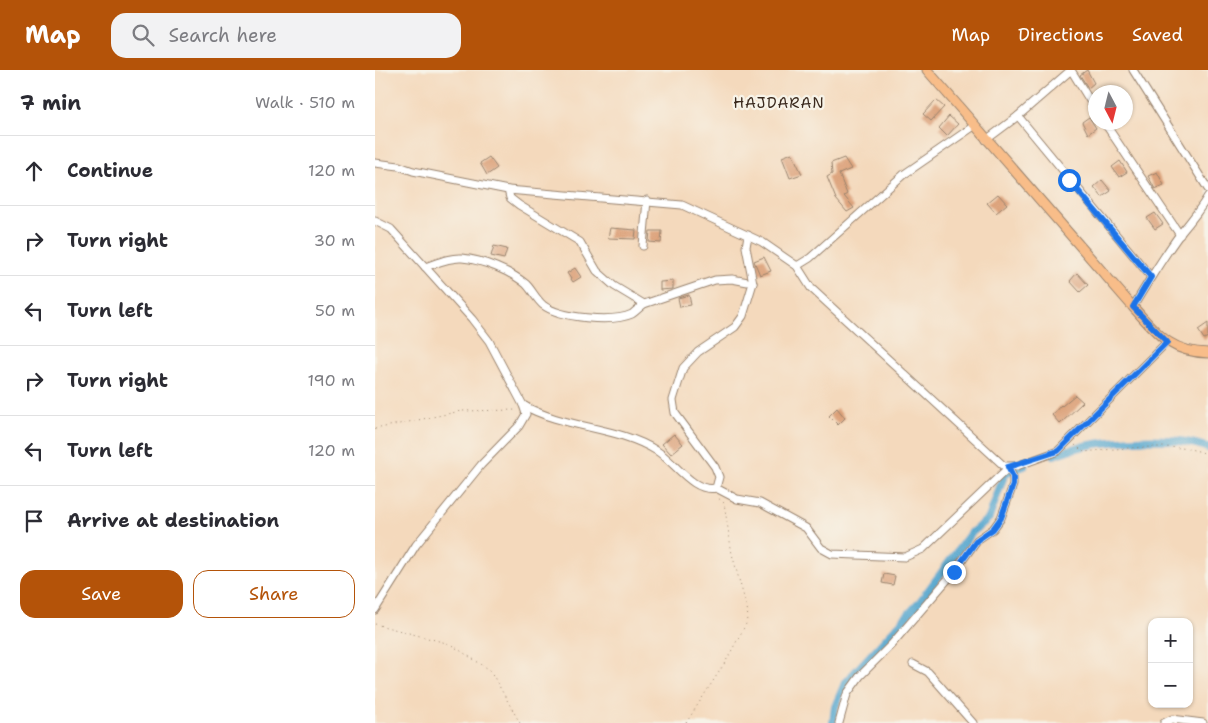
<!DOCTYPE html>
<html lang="en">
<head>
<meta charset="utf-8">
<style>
	:root { --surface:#fff; --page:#f2f2f3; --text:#2b2b33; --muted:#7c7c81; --line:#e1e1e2; --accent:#b45309 }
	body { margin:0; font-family:"Shantell Sans",sans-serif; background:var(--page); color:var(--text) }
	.controls { position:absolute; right:15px; bottom:15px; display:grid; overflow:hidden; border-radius:10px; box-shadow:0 1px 4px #0004 }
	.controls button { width:45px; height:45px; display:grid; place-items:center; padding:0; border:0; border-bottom:1px solid var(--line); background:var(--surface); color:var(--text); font:25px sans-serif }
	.compass { position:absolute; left:713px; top:15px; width:45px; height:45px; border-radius:50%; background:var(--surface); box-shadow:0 1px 4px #0004; rotate:173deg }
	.stop { position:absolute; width:15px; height:15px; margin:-11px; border:4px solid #1a73e8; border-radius:50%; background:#fff }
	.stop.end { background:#1a73e8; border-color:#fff; box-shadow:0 1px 5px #0008 }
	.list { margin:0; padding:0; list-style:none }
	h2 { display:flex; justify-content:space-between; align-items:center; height:65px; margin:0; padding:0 20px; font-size:21px }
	h2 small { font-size:16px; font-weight:400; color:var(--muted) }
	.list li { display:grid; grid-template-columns:32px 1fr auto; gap:15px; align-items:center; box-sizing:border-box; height:70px; padding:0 20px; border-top:1px solid var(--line) }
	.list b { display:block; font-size:19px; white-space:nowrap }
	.list em { font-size:16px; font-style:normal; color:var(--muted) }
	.actions { display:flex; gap:10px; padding:15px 20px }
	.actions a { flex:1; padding:11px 0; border:1px solid var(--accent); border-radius:15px; text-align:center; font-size:18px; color:var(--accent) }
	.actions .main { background:var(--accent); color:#fff }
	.icon { flex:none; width:28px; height:28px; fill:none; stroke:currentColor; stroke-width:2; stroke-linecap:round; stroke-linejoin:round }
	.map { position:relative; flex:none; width:833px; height:653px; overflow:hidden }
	header { display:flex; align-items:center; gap:30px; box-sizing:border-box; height:70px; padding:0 25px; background:var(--accent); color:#fff }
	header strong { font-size:24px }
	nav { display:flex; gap:28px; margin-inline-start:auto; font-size:18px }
	.search { width:350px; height:45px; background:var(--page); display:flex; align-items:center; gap:12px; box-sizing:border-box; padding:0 18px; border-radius:15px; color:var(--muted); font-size:19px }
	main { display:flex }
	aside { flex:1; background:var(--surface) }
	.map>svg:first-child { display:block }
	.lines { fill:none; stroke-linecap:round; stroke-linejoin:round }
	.canal { stroke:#53a5ce; stroke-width:8 }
	.building { fill:#dca078 }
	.minor-casing { stroke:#98826d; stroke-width:9 }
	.major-casing { stroke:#98826d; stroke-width:11 }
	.path { stroke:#98826d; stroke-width:1; stroke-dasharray:1 4; stroke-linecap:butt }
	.minor { stroke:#fff; stroke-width:7 }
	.major { stroke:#f8bd89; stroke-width:9 }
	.route { stroke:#1a73e8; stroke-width:6 }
	.labels { text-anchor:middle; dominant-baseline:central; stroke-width:4.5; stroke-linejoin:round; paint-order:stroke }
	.quarter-label { font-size:15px; letter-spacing:1px; fill:#3b2a1e; stroke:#f7f3e8 }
</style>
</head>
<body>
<header>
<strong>Map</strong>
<div class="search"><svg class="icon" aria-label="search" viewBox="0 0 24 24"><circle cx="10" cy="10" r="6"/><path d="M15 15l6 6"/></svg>Search here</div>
<nav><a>Map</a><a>Directions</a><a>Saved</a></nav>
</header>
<main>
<aside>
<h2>7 min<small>Walk · 510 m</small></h2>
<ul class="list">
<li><svg class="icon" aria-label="ahead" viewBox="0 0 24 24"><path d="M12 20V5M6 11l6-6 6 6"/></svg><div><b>Continue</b></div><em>120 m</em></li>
<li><svg class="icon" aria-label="right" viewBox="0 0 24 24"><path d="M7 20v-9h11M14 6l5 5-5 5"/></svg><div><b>Turn right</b></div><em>30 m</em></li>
<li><svg class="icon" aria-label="left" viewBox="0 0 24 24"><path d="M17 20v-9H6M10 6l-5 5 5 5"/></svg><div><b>Turn left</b></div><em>50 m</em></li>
<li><svg class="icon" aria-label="right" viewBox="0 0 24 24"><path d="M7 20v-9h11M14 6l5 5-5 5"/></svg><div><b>Turn right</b></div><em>190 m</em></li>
<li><svg class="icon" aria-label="left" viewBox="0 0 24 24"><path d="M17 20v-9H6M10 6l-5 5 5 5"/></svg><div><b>Turn left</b></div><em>120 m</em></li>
<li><svg class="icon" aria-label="arrive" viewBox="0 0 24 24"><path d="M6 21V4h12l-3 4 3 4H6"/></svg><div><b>Arrive at destination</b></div></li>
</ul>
<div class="actions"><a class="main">Save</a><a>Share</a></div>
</aside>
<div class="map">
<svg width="833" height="653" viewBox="0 0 833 653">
	<rect width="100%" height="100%" fill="#f7f3e8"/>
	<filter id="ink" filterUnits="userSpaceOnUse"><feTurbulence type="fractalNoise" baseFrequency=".02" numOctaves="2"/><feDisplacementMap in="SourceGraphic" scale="10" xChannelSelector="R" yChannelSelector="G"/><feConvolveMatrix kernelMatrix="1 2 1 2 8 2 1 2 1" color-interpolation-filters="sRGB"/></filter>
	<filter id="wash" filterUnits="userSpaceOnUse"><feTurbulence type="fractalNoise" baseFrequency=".0096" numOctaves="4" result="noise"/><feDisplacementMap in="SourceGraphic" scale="20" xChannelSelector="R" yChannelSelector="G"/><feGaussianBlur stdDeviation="1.12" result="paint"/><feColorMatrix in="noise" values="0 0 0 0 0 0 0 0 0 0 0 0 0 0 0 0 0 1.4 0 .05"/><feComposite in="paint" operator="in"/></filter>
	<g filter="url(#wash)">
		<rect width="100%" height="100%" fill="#f4d9bc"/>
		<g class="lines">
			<g class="canal">
				<path d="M679,385C716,370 796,363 833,378"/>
				<path d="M458,653L460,637L470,613L544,533L595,464L614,448L630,403L649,396"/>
			</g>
		</g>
		<g id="blocks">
			<g class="building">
				<path d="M712,0L719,13L713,18L705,5Z"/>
				<path d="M561,30L569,37L556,51L548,44Z"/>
				<path d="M574,46L583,54L572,66L564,58Z"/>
				<path d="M714,47L721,58L713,64L707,52Z"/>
				<path d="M417,83L427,104L415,108L407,87Z"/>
				<path d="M114,87L122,98L112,105L105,93Z"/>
				<path d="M469,88L476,99L464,104L472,124L469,126L479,138L472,142L461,129L452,107L457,104L456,93Z"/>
				<path d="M745,91L752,102L744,107L737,97Z"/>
				<path d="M782,102L789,115L780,119L773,106Z"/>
				<path d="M727,110L736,121L727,127L719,117Z"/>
				<path d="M623,124L632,134L621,143L612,133Z"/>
				<path d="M780,143L788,154L780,159L772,148Z"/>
				<path d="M235,158L261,160L260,169L233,168Z"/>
				<path d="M275,161H287L286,173L274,172Z"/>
				<path d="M119,176L132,179L129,189L116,186Z"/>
				<path d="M389,187L396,201L385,205L379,191Z"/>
				<path d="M200,198L206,207L198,212L192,203Z"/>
				<path d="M702,203L713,215L705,222L695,211Z"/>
				<path d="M298,211V219L285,220V212Z"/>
				<path d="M314,225L316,235L305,237L303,228Z"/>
				<path d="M833,253V267L829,269L823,260Z"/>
				<path d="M700,325L708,332L685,354L677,345L686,335L687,336Z"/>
				<path d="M462,338L470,348L463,355L454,346Z"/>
				<path d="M299,364L308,374L296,384L287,374Z"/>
				<path d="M509,504L520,506L518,515L507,513Z"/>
			</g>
		</g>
	</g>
	<g filter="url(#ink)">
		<use href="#blocks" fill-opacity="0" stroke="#98826d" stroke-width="1"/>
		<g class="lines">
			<g class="minor-casing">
				<g id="minor">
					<path d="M758,0L833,119"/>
					<path d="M643,46L776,207"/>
					<path d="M729,52L805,165"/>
					<path d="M611,70L643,46L696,0L720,39"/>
					<path d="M0,93L24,96L38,101L133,120L135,128L144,135L205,172L222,201L239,216L269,234L340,210L357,209L378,213"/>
					<path d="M133,120L307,135L387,172L422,196L436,218L629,396H642L683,381L792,272"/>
					<path d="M0,151L16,159L97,249L114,271L148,335L151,344L144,356L106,395L41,475L0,540"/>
					<path d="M268,176L272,130"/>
					<path d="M422,196L435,188L528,105L599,56"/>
					<path d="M50,197C62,193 75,187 87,188C108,190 135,201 151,214C157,220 161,229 168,235C185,248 237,253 257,244C261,241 265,237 269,234"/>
					<path d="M758,237C773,212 788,187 805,164C816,151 825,140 833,126"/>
					<path d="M148,335C190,359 243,356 282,381C300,392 318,423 341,418L344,407L340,397L300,343L298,330L308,298L323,282L360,257L368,246L378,213L371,177L373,165"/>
					<path d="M341,418L362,429L385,433L431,458L446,478L457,484L530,487L548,479L633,398"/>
					<path d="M538,594L553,602L598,653"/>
					<path d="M464,653L472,624L485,606L516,575L579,502L602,470L618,459L626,448L638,415V407L633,397"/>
					<path d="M789,653L797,649L828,653"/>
				</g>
			</g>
			<g class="major-casing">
				<path id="major" d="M552,0L758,237C782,263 794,282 833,283"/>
			</g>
			<g class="path">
				<path d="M0,359L86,341L142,340"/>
				<path d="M700,375L709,382C738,379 809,371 833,385"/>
				<path d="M0,554L75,574L115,600L145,653"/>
				<path d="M311,653L351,591L371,554L373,542L357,484L349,433L342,427"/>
			</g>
			<use href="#minor" class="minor"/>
			<use href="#major" class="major"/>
		</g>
	</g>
	<g class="lines" filter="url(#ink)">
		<path class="route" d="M579,502L602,470L618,459L626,448L638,415V407L633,397L683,381L792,272L758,237L776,207L694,110"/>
	</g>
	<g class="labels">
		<g class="quarter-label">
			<text x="404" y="33">HAJDARAN</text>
		</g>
	</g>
</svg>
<div class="controls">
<button>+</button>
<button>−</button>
</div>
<svg class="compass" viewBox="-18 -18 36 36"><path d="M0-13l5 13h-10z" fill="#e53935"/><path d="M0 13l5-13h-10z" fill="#7c7c81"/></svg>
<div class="stop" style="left:694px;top:110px"></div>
<div class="stop end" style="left:579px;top:502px"></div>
</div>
</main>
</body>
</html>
